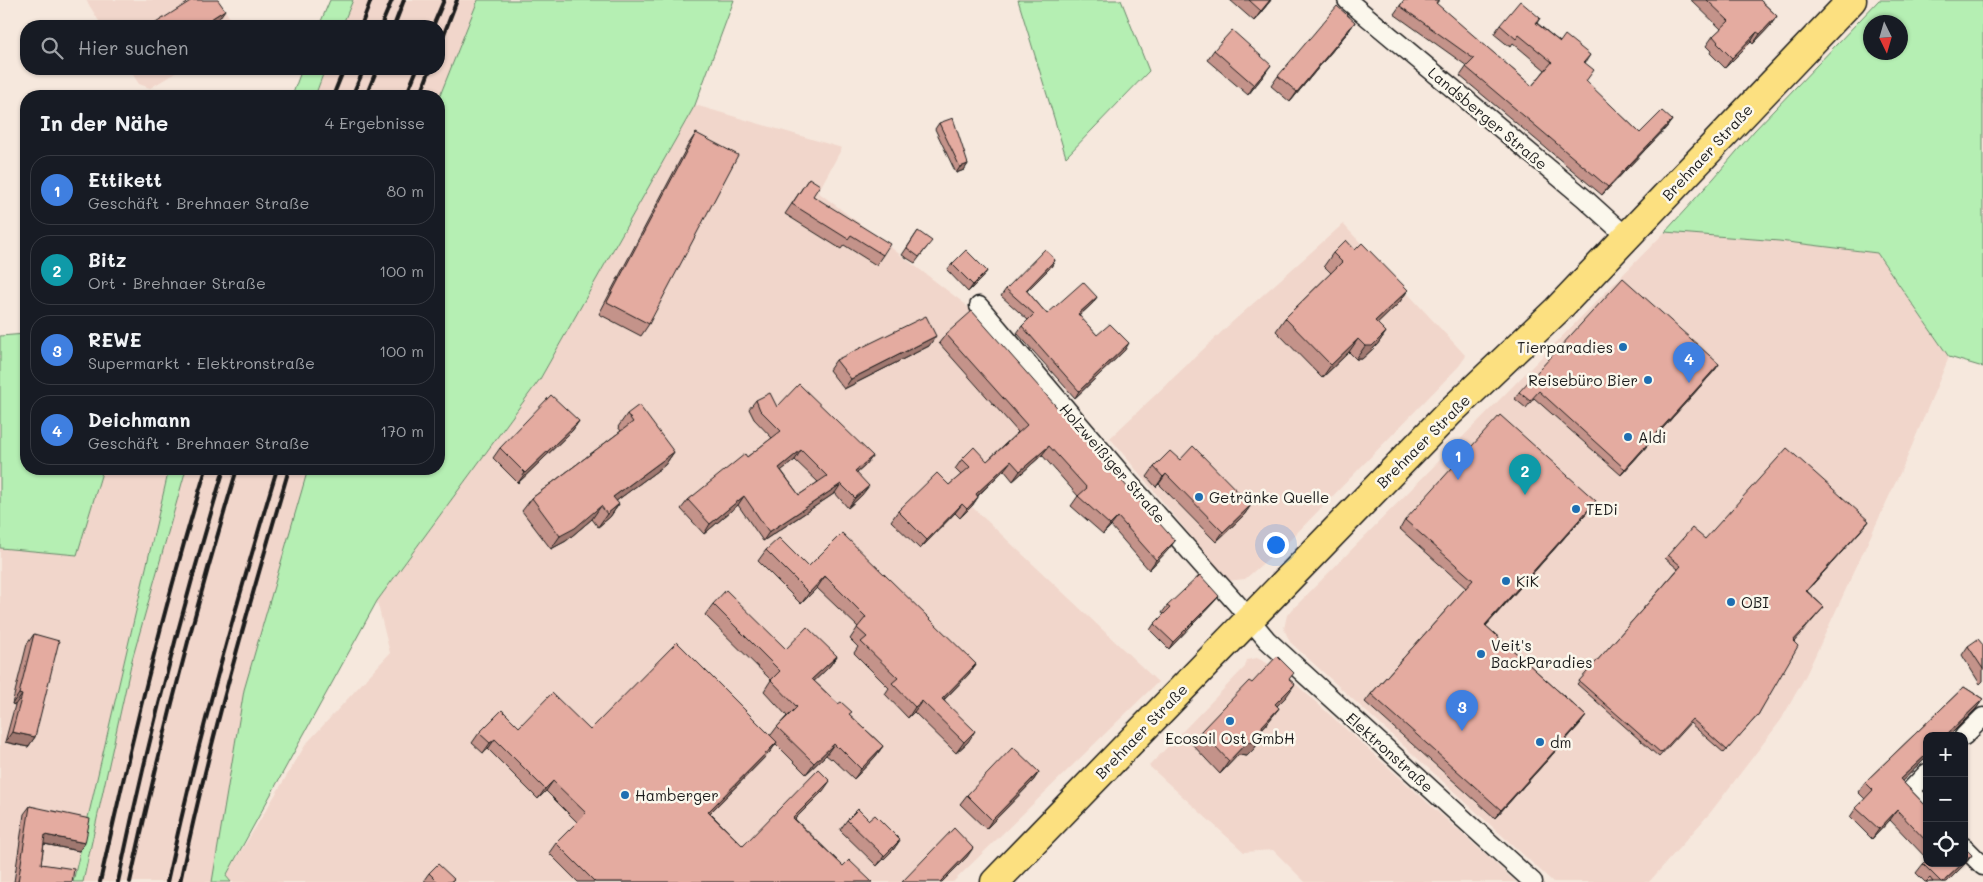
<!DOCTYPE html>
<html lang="de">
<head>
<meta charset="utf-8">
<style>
	:root { --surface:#171b24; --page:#20242c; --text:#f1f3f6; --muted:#9ea1a6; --line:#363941; --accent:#ea580c }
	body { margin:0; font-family:Mali,sans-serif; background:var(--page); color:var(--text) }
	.controls { position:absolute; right:15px; bottom:15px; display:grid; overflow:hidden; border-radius:10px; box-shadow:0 1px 4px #0004 }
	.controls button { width:45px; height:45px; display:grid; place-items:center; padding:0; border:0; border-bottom:1px solid var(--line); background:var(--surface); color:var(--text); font:25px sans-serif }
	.compass { position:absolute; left:1863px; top:15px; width:45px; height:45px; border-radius:50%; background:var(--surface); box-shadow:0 1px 4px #0004; rotate:175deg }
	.you { position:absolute; left:1275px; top:544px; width:18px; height:18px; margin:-12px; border:4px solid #fff; border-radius:50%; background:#1a73e8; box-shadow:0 0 0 8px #1a73e833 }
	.badge { display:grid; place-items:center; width:32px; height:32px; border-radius:50%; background:var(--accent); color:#fff; font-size:16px; font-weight:700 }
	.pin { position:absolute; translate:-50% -41px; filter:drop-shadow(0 1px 2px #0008) }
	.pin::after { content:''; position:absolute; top:26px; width:18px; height:15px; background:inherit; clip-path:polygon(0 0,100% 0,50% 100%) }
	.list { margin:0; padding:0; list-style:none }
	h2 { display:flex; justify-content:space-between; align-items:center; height:65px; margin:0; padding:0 20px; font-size:21px }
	h2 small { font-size:16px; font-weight:400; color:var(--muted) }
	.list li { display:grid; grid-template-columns:32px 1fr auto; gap:15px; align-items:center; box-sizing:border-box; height:70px; margin:0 10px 10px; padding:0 10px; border:1px solid var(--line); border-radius:20px }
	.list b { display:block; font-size:19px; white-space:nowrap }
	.list p { margin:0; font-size:16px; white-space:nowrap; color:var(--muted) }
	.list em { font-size:16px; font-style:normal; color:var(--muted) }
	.icon { flex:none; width:28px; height:28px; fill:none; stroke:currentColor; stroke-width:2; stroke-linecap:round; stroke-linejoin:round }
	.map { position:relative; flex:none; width:1983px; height:882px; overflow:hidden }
	.search { position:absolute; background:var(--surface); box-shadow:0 1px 4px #0004; left:20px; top:20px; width:425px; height:55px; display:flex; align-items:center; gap:12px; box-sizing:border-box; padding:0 18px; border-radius:20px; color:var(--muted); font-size:19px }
	.panel { position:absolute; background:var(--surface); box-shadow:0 1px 4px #0004; left:20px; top:90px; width:425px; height:385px; border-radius:20px }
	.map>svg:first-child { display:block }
	.built { fill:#f1d6cb }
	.green { fill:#b5efb3; stroke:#688668; fill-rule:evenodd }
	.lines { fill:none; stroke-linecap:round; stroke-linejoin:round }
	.minor-casing { stroke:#1c1c1c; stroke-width:21 }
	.primary-casing { stroke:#1c1c1c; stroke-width:31 }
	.minor { stroke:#fbf7ec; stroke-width:18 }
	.primary { stroke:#fce080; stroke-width:28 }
	.rail { stroke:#1c1c1c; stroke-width:4 }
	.wall { fill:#c4938a; stroke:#1c1c1c; fill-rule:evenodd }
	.shaded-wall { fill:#a07870; stroke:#1c1c1c }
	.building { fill:#e4aba0; stroke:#1c1c1c; fill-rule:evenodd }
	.poi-dot { fill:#1f6fb2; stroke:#fbf7ec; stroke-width:2 }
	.labels { text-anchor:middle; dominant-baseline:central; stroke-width:5; stroke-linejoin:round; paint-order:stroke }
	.street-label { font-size:15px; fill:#1c1c1c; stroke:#fbf7ec }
	.poi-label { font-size:15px; fill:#1c1c1c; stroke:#fbf7ec; text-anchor:start }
</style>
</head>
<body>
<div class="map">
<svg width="1983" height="882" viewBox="0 0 1983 882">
	<rect width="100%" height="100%" fill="#f6e8dd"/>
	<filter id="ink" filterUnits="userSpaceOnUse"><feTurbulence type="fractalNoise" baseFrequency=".02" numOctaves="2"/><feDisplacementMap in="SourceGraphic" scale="10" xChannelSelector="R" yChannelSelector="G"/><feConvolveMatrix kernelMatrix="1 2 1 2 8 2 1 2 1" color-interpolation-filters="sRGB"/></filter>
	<g filter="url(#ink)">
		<g class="built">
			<path d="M86,0H218L230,18L219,26H102Z"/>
			<path d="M353,0H478L439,98V96H315L325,69H439V26H342Z"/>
			<path d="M129,69H182L150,88L139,84Z"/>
			<path d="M695,105L842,148L818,192L965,304L1055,409L968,503L1158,682L953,882H231L226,876L306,744L390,653L377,601L540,379Z"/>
			<path d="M1343,224L1466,356L1459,366L1291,539L1245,579L1228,581L1110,438L1230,324Z"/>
			<path d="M1665,232L1779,241L1877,253L1949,357L1906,460L1806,675L1781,720L1746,766L1710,813L1649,882H1553L1290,642L1284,629L1287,615Z"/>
			<path d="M103,469H169L73,882H0V548L77,555Z"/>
			<path d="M186,469H308L244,690L212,882H83L132,660Z"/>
			<path d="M1257,658L1279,669L1516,882H1305L1273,850L1244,852L1149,766L1245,667L1247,660Z"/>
		</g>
		<g class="green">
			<path d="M330,0H353L342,26H319Z"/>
			<path d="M478,0H734L695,105L540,379L377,601L226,876L231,882H212L244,690L308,469H439V98Z"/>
			<path d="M1018,0H1121L1149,71L1066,157Z"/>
			<path d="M1879,0H1983V367L1949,357L1877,253L1779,241L1665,232L1714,178L1754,131ZM1870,22H1900V52H1870Z"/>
			<path d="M302,69H325L315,96H292Z"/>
			<path d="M26,334V469H103L77,555L0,548V336Z"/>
			<path d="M169,469H186L132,660L83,882H73Z"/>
		</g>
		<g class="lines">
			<g class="minor-casing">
				<g id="minor">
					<path d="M1347,0L1584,198L1627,237"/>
					<path d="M979,306L1129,483L1237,604L1267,640L1533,882"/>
					<path d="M1964,736L1983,717"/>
					<path d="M1927,773L1910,791L1927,808"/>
					<path d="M1964,847L1983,866"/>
				</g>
			</g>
			<g class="primary-casing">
				<path id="primary" d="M995,882L1450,412L1557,310L1852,0"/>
			</g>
			<use href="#minor" class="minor"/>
			<use href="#primary" class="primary"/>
			<g class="rail">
				<path d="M361,26L371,0"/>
				<path d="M381,26L392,0"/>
				<path d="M394,26L404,0"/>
				<path d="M433,26L444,0"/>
				<path d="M439,47L457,0"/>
				<path d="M333,96L344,69"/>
				<path d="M352,96L364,69"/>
				<path d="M366,96L377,69"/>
				<path d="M406,96L417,69"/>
				<path d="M420,96L430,69"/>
				<path d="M100,882C131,743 164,605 206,469"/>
				<path d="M118,882C147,743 183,605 224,469"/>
				<path d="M130,882C160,743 196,605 237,469"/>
				<path d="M167,882C197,742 236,605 277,469"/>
				<path d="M180,882C209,743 249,605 289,469"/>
			</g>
		</g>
		<g class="wall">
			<path d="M1230,0H1271L1254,21Z"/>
			<path d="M1404,0H1439L1436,4L1532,86L1545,70L1513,43L1510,47L1494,34L1500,25L1540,18L1537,23L1560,42L1590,55L1585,63L1586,82L1640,133L1672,120L1666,128L1602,195L1460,76L1467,66L1394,14Z"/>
			<path d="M1691,0H1760L1777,16L1770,26L1753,44L1751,42L1725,68L1710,53L1711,51L1706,46L1713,36L1721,29Z"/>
			<path d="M1355,22L1348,32L1290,102L1271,86L1278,76Z"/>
			<path d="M1214,50L1264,75L1248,95L1207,60Z"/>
			<path d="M939,123L968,164L964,170L956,173L935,129Z"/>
			<path d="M696,133L649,324L641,336L599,314L688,145Z"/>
			<path d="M809,178L813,196L883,255L876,265L844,245L841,249L785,214Z"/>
			<path d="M918,231L927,247L915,263L902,255Z"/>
			<path d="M1355,250L1408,290L1399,303L1377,324L1386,332L1377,345L1362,359H1356L1349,352L1322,378L1276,331L1285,318L1331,273L1324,266L1333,253Z"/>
			<path d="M1055,260L1051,267L1027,291L1047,314L1097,297L1092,304L1079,316L1097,335L1125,350L1075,398L1017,333L1022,326L1028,320L1001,296L1006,289Z"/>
			<path d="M952,264L987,271L982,278L968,292L947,270Z"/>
			<path d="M946,334L1168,550L1149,570L1111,526L1103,534L1071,506L1078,496L1042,455L1013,481L1004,470L978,496V497L972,506L960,518L955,513L920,549L891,521L898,511L949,485L961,475L955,469L962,459L987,461L1018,432L939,343Z"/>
			<path d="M929,346L844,389L829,370L836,360Z"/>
			<path d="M1719,364L1715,370L1621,475L1534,398L1526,408L1515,399L1519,392Z"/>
			<path d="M756,400L777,407L866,465L857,473L862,495L848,508L835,493L763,541L738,505L704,534L681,509L688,500L747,457L772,438L754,419L749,409ZM795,460L818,482L799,495L781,470Z"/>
			<path d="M627,414L674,452L665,465L616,501L619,504L610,517L598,527L592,519L566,541L551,549L522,511L532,498L621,431L618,427Z"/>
			<path d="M579,421L572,431L518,483L493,458L500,448Z"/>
			<path d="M1180,460L1251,505L1244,515L1216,542L1159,484L1156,487L1147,477L1154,467Z"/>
			<path d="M1596,501L1590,509L1486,626L1586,716L1580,724L1495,818L1365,702L1371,694L1466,588L1400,529L1405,520Z"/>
			<path d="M1869,521L1807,591L1824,607L1794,642L1758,715L1724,753L1690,723L1659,757L1577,684L1678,569L1665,558L1668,555L1705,539Z"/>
			<path d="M766,550L808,567L976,664L968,675L944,700L968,742L956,753L914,712L908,718L885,694L889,688L854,653L858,647L850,639L858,627L817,588L801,604L758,561Z"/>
			<path d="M1219,596L1214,602L1169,649L1150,630L1154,624L1164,614L1162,613L1167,606Z"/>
			<path d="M713,604L786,649L837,656L829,667L814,681L883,746L875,757L854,779L832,758L831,759L826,755L806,774L776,744L770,752L710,813L743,846L823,791L795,819L843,866L872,882H578L549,853L556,843L577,822L546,791L538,799L488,749L483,753L472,743L479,733L519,727L590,730L771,735L777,727L787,716L764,691L771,680L705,615Z"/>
			<path d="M34,634L35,737L28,747L5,742L15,705L12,704L27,644Z"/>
			<path d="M1983,645V681L1980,684L1962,655L1968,646Z"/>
			<path d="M1290,680L1286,697L1277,706L1279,708L1269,721L1262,729L1263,736L1254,749L1247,756L1238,755L1220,774L1192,744L1201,731L1252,683Z"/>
			<path d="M1964,687L1983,699L1976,709L1949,736H1927V757L1902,781L1927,807V859L1890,820L1872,839L1850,817L1856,808L1865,799L1858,792L1865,782Z"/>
			<path d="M1039,772L1033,781L986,829L960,804L967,795Z"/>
			<path d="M30,806L85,843L79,851L44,844L41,864L72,882H14L24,814Z"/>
			<path d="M847,820H869L900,840L893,850L877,866L840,830Z"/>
			<path d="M1972,855L1965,864L1946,882H1925L1916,873L1923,864Z"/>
			<path d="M429,873L454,879L451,882H427L424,880Z"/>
		</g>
		<g class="shaded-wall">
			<path d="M1270,0H1271L1254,21L1261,11Z"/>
			<path d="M225,10L218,20L208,26H200Z"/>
			<path d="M1777,16L1770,26L1753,44L1760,34Z"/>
			<path d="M1355,22L1348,32L1290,102L1297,92Z"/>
			<path d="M1757,32L1751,42L1725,68L1732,58Z"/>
			<path d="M1271,65L1264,75L1248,95L1254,85Z"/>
			<path d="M1672,120L1666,128L1602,195L1608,187Z"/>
			<path d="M968,164L964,170L956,173L960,167Z"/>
			<path d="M1055,260L1051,267L1021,297L1026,290Z"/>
			<path d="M987,271L982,278L968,292L973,285Z"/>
			<path d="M1408,290L1399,303L1366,335L1375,321Z"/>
			<path d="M1097,297L1092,304L1073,321L1078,314Z"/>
			<path d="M1386,332L1377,345L1362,359H1356L1365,346Z"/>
			<path d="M936,336L929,346L844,389L851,379Z"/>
			<path d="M1358,339L1349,352L1322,378L1331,365Z"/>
			<path d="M1129,343L1125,350L1075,398L1079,391Z"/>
			<path d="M1719,364L1715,370L1621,475L1625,469Z"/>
			<path d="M579,421L572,431L518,483L525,473Z"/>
			<path d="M1049,446L1042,455L1013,481L1020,471Z"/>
			<path d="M801,450L795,460L773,477L779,468Z"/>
			<path d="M674,452L665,465L604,510L613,497Z"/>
			<path d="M873,456L866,465L849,480L855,471Z"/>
			<path d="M1011,461L1004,470L969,504L976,494Z"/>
			<path d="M1166,474L1159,484L1156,487L1163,477Z"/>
			<path d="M841,484L835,493L763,541L769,532Z"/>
			<path d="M869,486L862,495L848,508L855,498Z"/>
			<path d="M744,496L738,505L704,534L710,524Z"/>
			<path d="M978,497L972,506L960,518L967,509Z"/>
			<path d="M1596,501L1590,509L1479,633L1485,625Z"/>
			<path d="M619,504L610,517L598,527L607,514Z"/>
			<path d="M962,504L955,513L920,549L927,540Z"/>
			<path d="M1251,505L1244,515L1216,542L1223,532Z"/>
			<path d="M601,506L592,519L566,541L551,549L560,536Z"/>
			<path d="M1118,517L1111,526L1103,534L1110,525Z"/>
			<path d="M1869,521L1866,525L1804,594L1806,591Z"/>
			<path d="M1175,541L1168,550L1149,570L1156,560Z"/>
			<path d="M825,576L817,588L801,604L809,593Z"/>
			<path d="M1219,596L1214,602L1169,649L1173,642Z"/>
			<path d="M837,656L829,667L805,690L812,679Z"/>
			<path d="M976,664L968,675L934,710L942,699Z"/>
			<path d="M1295,684L1286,697L1265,718L1275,704Z"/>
			<path d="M19,694L22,695L15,705L12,704Z"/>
			<path d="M1983,699L1976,709L1949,736H1945Z"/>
			<path d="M922,701L914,712L908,718L915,707Z"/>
			<path d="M1279,708L1269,721L1253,739L1262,726Z"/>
			<path d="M1586,716L1580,724L1495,818L1501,810Z"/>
			<path d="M975,731L968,742L956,753L964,742Z"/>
			<path d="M12,732L35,737L28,747L5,742Z"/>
			<path d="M1263,736L1254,749L1247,756L1238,755L1220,774L1229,761L1247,742Z"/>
			<path d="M495,739L488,749L483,753L490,743Z"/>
			<path d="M777,742L770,752L701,822L708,812Z"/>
			<path d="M834,744L826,755L806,774L814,763Z"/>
			<path d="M883,746L875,757L854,779L861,769Z"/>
			<path d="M1927,754V757L1894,789L1900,779Z"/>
			<path d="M1039,772L1033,781L986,829L992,820Z"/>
			<path d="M553,781L546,791L538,799L545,789Z"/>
			<path d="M830,781L823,791L786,828L793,818Z"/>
			<path d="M1897,810L1890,820L1872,839L1879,829Z"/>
			<path d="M45,835L85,843L79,851L40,843Z"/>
			<path d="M900,840L893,850L877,866L884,856Z"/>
			<path d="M973,848L967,857L942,882H940Z"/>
			<path d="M1972,855L1965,864L1947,882H1943L1963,863H1964V862Z"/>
		</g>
		<g class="building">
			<path d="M192,0H218L225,10L200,26H151Z"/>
			<path d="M1249,0H1270L1261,11Z"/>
			<path d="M1404,0H1438L1436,3L1532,86L1552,62L1519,35L1516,39L1500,25L1520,1L1540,18L1536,23L1560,42L1565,35L1590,55L1584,62L1594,70L1586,81L1640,133L1662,111L1672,120L1608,187L1466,67L1474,59L1400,6Z"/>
			<path d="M1707,0H1760L1777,16L1760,34L1757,32L1732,58L1717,43L1718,42L1713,36L1729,21Z"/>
			<path d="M1337,6L1355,22L1297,92L1278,76Z"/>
			<path d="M1232,30L1271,65L1254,85L1214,50Z"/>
			<path d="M953,118L968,164L960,167L939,123Z"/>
			<path d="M696,133L738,155L649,324L607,302Z"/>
			<path d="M809,178L820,185L813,196L890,244L883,255L851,235L848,239L792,204Z"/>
			<path d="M918,231L932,241L919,257L907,248Z"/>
			<path d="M1346,240L1355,250L1362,243L1408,290L1375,321L1386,332L1372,346H1365L1358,339L1331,365L1285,318L1342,262L1333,253Z"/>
			<path d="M1045,249L1055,260L1026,290L1047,314L1083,282L1097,297L1078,314L1097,335L1110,324L1129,343L1079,391L1022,326L1034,314L1006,289Z"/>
			<path d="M966,250L987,271L973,285L952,264Z"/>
			<path d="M1623,278L1719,364L1625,469L1539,391L1530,401L1519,392Z"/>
			<path d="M972,311L1175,541L1156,560L1118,517L1110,525L1078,496L1087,488L1049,446L1020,471L1011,461L976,494L978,497L967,509L962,504L927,540L898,511L937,473L949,485L970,467L962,459L974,447L987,461L1027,425L946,334Z"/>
			<path d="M926,316L936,336L851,379L836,360Z"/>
			<path d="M799,384L873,456L855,471L869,486L855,498L841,484L769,532L744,496L710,524L688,500L745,454L747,457L781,431L760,410L756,400L770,393L777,407ZM801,450L827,476L799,495L779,468Z"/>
			<path d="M551,395L579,421L525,473L500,448Z"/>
			<path d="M639,405L674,452L613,497L619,504L607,514L601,506L575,528L560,536L532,498L633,422L627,414Z"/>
			<path d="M1500,415L1596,501L1485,625L1586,716L1501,810L1371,694L1473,580L1405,520Z"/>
			<path d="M1193,446L1251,505L1223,532L1166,474L1163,477L1154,467L1170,451L1180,460Z"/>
			<path d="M1787,448L1869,521L1806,591L1824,607L1793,641L1798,646L1758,715L1727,750L1692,719L1661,753L1579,681L1681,566L1668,555L1692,528L1705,539Z"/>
			<path d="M842,533L976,664L942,699L975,731L964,742L922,701L915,707L892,683L898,678L861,642L867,637L857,628L866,617L825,576L809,593L766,550L779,538L808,567Z"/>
			<path d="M1200,575L1219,596L1173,642L1154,624L1170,608L1167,606Z"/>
			<path d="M726,590L786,649L807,627L837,656L812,679L838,704L841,702L852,712L849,714L883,746L861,769L839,747L838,748L834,744L814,763L777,727L797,707L771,680L780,671L713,604Z"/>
			<path d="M34,634L59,641L35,737L12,732L22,695L19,694Z"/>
			<path d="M1978,639L1983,645V669L1968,646Z"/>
			<path d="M677,642L777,742L708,812L743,846L818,769L830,781L793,818L843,866L849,860L872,882H595L556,843L586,813L553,781L545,789L495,739L490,743L479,733L502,710L519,727L552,693L590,730Z"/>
			<path d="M1277,656L1294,673L1289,679L1295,684L1275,704L1279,708L1262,726L1263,736L1256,743L1247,742L1229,761L1201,731L1249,681L1252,683Z"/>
			<path d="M1964,687L1983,699L1945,736H1927V754L1900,779L1927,807V842L1897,810L1879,829L1856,808L1873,790L1865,782Z"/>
			<path d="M1013,747L1039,772L992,820L967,795Z"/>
			<path d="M30,806L90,819L85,843L45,835L41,864L74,869L72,882H18Z"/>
			<path d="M858,809L869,820L875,815L900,840L884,856L847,820Z"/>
			<path d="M954,828L973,848L940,882H902Z"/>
			<path d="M1964,847L1972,855L1964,862Z"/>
			<path d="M1927,860V863H1963L1943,882H1941L1923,864Z"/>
			<path d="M438,864L454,879L450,882H438L429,873Z"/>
			<path d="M1930,878L1933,882H1926Z"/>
		</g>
	</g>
	<g class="poi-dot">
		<circle cx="1623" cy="347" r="5"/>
		<circle cx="1648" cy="380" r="5"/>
		<circle cx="1628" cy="437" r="5"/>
		<circle cx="1199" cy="497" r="5"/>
		<circle cx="1576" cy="509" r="5"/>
		<circle cx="1506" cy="581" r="5"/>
		<circle cx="1731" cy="602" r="5"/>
		<circle cx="1481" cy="654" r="5"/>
		<circle cx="1230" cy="721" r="5"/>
		<circle cx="1540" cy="742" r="5"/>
		<circle cx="625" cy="795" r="5"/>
	</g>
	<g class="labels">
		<g class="street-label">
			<text transform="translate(1488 118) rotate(40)">Landsberger Straße</text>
			<text transform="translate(1707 152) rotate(-47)">Brehnaer Straße</text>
			<text transform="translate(1423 441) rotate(-45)">Brehnaer Straße</text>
			<text transform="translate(1113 463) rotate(49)">Holzweißiger Straße</text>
			<text transform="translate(1141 731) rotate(-46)">Brehnaer Straße</text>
			<text transform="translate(1390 752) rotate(42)">Elektronstraße</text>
		</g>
		<g class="poi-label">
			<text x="1613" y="347" text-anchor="end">Tierparadies</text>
			<text x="1638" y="380" text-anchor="end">Reisebüro Bier</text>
			<text x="1638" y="437">Aldi</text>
			<text x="1209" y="497">Getränke Quelle</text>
			<text x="1586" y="509">TEDi</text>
			<text x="1516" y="581">KiK</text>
			<text x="1741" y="602">OBI</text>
			<text x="1491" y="645">Veit's<tspan x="1491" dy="17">BackParadies</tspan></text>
			<text x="1230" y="738" text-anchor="middle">Ecosoil Ost GmbH</text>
			<text x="1550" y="742">dm</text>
			<text x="635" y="795">Hamberger</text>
		</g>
	</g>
</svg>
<div class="controls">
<button>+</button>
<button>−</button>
<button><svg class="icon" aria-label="locate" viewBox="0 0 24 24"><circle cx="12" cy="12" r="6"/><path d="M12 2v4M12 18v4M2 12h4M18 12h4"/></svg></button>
</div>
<svg class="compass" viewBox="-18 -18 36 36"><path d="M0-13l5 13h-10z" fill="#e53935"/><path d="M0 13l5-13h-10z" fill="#9ea1a6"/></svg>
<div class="you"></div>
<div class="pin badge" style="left:1458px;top:480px;background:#3f7fe0">1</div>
<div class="pin badge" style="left:1525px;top:495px;background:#0f9aa8">2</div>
<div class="pin badge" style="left:1462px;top:731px;background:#3f7fe0">3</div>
<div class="pin badge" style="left:1689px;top:383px;background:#3f7fe0">4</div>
<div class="search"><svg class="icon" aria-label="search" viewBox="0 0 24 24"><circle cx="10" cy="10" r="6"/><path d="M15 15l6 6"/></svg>Hier suchen</div>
<section class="panel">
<h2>In der Nähe<small>4 Ergebnisse</small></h2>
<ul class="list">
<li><span class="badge" style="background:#3f7fe0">1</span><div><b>Ettikett</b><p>Geschäft · Brehnaer Straße</p></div><em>80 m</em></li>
<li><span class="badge" style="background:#0f9aa8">2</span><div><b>Bitz</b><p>Ort · Brehnaer Straße</p></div><em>100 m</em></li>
<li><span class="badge" style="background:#3f7fe0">3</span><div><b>REWE</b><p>Supermarkt · Elektronstraße</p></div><em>100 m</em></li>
<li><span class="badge" style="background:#3f7fe0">4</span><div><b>Deichmann</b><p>Geschäft · Brehnaer Straße</p></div><em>170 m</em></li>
</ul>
</section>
</div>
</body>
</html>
